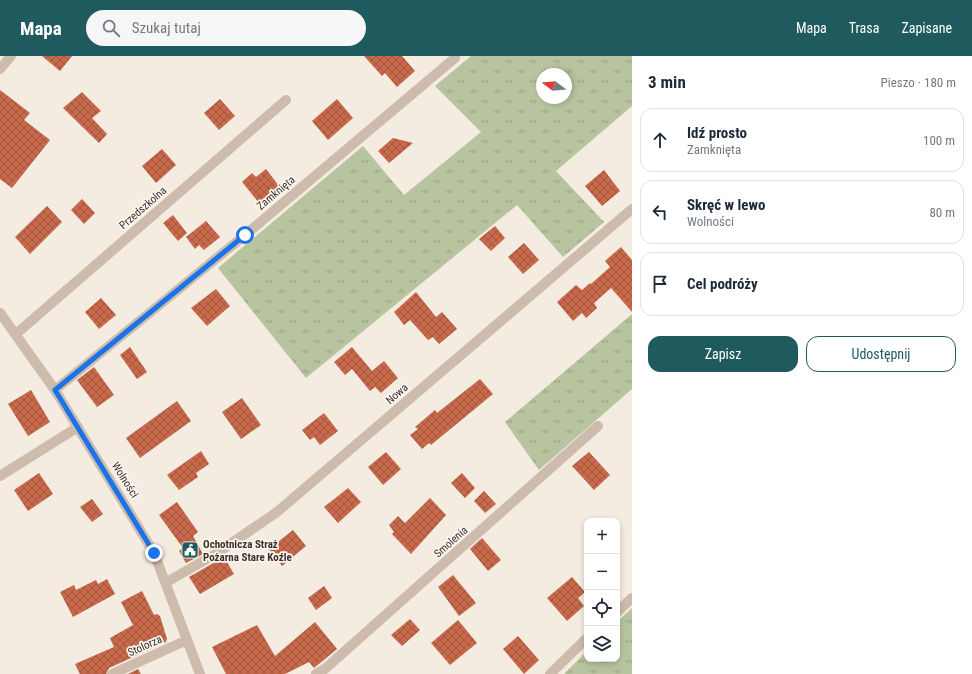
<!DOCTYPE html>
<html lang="pl">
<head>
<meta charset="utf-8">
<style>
	:root { --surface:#fff; --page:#f6f6f7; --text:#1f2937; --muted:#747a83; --line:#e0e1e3; --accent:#1f5a5e }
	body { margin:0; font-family:"Roboto Condensed",sans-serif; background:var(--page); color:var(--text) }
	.controls { position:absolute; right:12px; bottom:12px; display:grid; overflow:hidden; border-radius:8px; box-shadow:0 2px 6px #0003 }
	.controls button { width:36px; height:36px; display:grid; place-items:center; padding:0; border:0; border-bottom:1px solid var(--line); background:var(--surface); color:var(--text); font:20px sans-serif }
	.compass { position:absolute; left:536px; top:12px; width:36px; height:36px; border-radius:50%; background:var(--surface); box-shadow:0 2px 6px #0003; rotate:286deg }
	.stop { position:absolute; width:12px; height:12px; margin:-9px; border:3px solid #1a73e8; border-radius:50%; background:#fff }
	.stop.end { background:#1a73e8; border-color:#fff; box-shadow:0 1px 4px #0008 }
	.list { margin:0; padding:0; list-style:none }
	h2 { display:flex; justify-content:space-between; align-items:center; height:52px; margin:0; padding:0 16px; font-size:17px }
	h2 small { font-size:13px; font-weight:400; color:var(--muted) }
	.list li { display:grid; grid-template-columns:26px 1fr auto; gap:12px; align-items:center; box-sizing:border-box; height:64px; margin:0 8px 8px; padding:0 8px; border:1px solid var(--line); border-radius:12px }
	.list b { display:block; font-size:15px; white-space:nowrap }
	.list p { margin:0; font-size:13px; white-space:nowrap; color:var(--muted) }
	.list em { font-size:13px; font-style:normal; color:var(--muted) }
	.actions { display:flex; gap:8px; padding:12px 16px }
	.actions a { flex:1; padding:9px 0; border:1px solid var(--accent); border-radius:12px; text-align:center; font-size:14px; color:var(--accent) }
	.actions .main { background:var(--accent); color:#fff }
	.icon { flex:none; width:22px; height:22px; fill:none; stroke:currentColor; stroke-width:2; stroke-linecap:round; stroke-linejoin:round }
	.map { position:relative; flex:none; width:632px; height:618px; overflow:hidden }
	header { display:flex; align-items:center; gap:24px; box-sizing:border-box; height:56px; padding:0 20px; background:var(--accent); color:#fff }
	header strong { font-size:19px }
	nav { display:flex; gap:22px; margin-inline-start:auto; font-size:14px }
	.search { width:280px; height:36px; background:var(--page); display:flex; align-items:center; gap:10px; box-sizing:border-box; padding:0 14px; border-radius:22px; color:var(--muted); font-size:15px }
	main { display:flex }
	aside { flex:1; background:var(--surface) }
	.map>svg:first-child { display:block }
	.grass { fill:url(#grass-tufts); fill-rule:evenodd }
	.building { fill:url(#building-cross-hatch) }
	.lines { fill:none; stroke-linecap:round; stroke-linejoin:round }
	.street { stroke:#cdbbac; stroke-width:10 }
	.route { stroke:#1a73e8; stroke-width:5 }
	.labels { text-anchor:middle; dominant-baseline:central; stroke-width:3.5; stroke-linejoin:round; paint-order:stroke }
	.street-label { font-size:11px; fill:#3b302b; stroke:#fbf5ee }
	.poi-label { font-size:11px; font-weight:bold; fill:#3b302b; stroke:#fbf5ee; text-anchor:start }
</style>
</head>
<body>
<header>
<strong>Mapa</strong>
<div class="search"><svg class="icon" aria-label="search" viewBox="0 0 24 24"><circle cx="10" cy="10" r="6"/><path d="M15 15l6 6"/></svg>Szukaj tutaj</div>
<nav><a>Mapa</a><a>Trasa</a><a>Zapisane</a></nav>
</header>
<main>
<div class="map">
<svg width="632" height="618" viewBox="0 0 632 618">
	<defs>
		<pattern id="grass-tufts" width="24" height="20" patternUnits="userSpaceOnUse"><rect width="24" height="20" fill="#b8c4a0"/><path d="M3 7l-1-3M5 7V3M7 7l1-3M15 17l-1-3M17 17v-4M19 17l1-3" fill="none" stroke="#97a083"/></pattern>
		<pattern id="building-cross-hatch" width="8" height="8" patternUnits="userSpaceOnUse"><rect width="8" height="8" fill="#c8694b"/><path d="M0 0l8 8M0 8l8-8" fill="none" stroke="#a4573f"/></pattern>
	</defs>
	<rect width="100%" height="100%" fill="#f4ebe1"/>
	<g class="grass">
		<path d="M471,0H632V50L556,115L604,166L563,201L517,149L306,322L218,212L363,90L404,139L481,76L435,30ZM542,18H566V42H542Z"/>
		<path d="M632,258V333L539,414L505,366Z"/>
		<path d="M632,552V618H564L587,595V603H617V566Z"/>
	</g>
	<g class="building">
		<path d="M42,0H72L60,15Z"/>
		<path d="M364,0H402L415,15L397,31L385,17L382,20Z"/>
		<path d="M0,34L30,57L24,64L50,84L12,132L0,123Z"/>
		<path d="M82,36L101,55L92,62L107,78L99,87L63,52Z"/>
		<path d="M220,43L235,60L219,74L204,57Z"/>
		<path d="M337,43L353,62L328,84L312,65Z"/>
		<path d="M393,82L413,87L389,107L378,95Z"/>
		<path d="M162,93L176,109L156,127L142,110Z"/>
		<path d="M266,113L279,130L259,147L242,126L252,117L256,121Z"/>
		<path d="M604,114L620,135L602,150L585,130Z"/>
		<path d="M82,143L95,157L84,168L71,154Z"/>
		<path d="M47,150L62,166L30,198L15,181Z"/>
		<path d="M173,159L187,177L178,185L163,167Z"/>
		<path d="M206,165L220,181L204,194L199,189L195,193L186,181Z"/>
		<path d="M495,170L505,182L491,195L479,183Z"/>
		<path d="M524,187L539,204L523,218L508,201Z"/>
		<path d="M621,191L632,204V256L611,232L594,247L597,252L586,262L582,257L573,265L557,246L576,229L582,234L590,227L591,228L610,211L605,205Z"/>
		<path d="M216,233L230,250L207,270L191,252Z"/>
		<path d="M416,236L436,261L442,256L457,273L439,288L433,281L428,284L410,264L404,269L394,256Z"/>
		<path d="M101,242L116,259L99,273L85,256Z"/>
		<path d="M130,291L147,316L137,323L120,299Z"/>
		<path d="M352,291L372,315L384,305L398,322L381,337L375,331L370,335L352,313L345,319L334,306Z"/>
		<path d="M94,311L114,339L97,351L77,324Z"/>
		<path d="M480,323L493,338L431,389L429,387L422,393L410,379L418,373L415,371L435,354L437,357Z"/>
		<path d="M31,334L50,366L28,380L8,348Z"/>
		<path d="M242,342L261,369L241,383L222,356Z"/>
		<path d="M177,345L191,365L140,402L126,382Z"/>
		<path d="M324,357L338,375L320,389L314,381L310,384L302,374Z"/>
		<path d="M201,395L209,408L196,417L198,421L179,434L167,419Z"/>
		<path d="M386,396L401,413L383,429L368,411Z"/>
		<path d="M589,396L610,419L594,434L572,410Z"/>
		<path d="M39,417L53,438L28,455L14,434Z"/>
		<path d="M462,417L475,432L465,442L451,427Z"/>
		<path d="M348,432L361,446L338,467L324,451Z"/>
		<path d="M484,435L496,448L485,457L474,445Z"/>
		<path d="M430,442L446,459L411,498L392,478L394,476L389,469L398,460L405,467Z"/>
		<path d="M92,443L103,458L92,466L80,451Z"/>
		<path d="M177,446L198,476L193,480L203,498L186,507L179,495L183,492L159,459Z"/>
		<path d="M293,474L306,490L282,510L269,493Z"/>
		<path d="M482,482L501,504L488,515L470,493Z"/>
		<path d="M224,501L234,518L200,538L189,521Z"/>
		<path d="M453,519L476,547L459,560L438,531Z"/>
		<path d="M572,521L585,536L578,542L584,550L567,565L547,542Z"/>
		<path d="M107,523L115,538L73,561L60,536L74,529L76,534L96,524L98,528Z"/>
		<path d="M324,530L332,542L316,554L308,542Z"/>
		<path d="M142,535L154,559L157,558L160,560L167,583L166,586L109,612L106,618H80L75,608L114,591L110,582L133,569L121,546Z"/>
		<path d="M410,563L420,574L402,590L391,579Z"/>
		<path d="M458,564L477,587L450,609L431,587Z"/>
		<path d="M315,566L337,593L314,612L309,606L285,618H226L212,591L257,569L275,600Z"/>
		<path d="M518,580L539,604L524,618L503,593Z"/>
		<path d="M138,613L141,618H128Z"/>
	</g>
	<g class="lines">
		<g class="street">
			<path d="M0,13L11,0"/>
			<path d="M0,257L55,334L154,497L200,618"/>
			<path d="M16,278L286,44"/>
			<path d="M55,334L245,179L455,2"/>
			<path d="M0,420L78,371"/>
			<path d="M167,526L217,497L277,456L632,153"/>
			<path d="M617,556L632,542"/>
			<path d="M112,618L187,584"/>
			<path d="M316,618L326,612L598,370"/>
			<path d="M550,618L587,582"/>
		</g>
	</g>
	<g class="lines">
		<path class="route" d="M154,497L55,334L245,179"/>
	</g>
	<defs>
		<g id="civic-square" transform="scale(0.9)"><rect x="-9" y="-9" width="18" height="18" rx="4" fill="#1f5a5e" stroke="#fbf5ee"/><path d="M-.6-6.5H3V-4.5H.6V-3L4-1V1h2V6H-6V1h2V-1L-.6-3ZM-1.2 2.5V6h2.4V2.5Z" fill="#fff"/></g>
	</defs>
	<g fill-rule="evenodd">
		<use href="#civic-square" x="190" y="494"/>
	</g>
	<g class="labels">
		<g class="street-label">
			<text transform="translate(276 137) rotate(-40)">Zamknięta</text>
			<text transform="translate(143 152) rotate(-41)">Przedszkolna</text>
			<text transform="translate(397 338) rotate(-41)">Nowa</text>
			<text transform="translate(125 424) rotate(58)">Wolności</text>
			<text transform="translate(451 486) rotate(-42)">Smolenia</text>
			<text transform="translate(145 590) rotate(-24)">Stolorza</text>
		</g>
		<g class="poi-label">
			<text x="203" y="488">Ochotnicza Straż<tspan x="203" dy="13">Pożarna Stare Koźle</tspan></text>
		</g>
	</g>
</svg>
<div class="controls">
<button>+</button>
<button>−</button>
<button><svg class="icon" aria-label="locate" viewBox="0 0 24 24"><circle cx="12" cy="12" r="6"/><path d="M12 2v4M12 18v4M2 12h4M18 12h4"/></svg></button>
<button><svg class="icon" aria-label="layers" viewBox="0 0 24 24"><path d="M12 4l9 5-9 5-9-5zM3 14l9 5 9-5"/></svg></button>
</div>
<svg class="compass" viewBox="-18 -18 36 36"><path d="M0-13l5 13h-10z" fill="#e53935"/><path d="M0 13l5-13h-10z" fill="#747a83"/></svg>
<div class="stop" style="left:245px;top:179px"></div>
<div class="stop end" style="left:154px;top:497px"></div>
</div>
<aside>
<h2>3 min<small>Pieszo · 180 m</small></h2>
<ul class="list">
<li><svg class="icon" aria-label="ahead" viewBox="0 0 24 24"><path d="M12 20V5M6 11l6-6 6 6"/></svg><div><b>Idź prosto</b><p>Zamknięta</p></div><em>100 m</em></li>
<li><svg class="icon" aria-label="left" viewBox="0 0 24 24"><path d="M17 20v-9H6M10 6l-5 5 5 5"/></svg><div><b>Skręć w lewo</b><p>Wolności</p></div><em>80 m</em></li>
<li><svg class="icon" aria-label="arrive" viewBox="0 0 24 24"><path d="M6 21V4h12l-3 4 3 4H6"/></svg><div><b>Cel podróży</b></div></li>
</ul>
<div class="actions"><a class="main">Zapisz</a><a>Udostępnij</a></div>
</aside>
</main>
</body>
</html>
